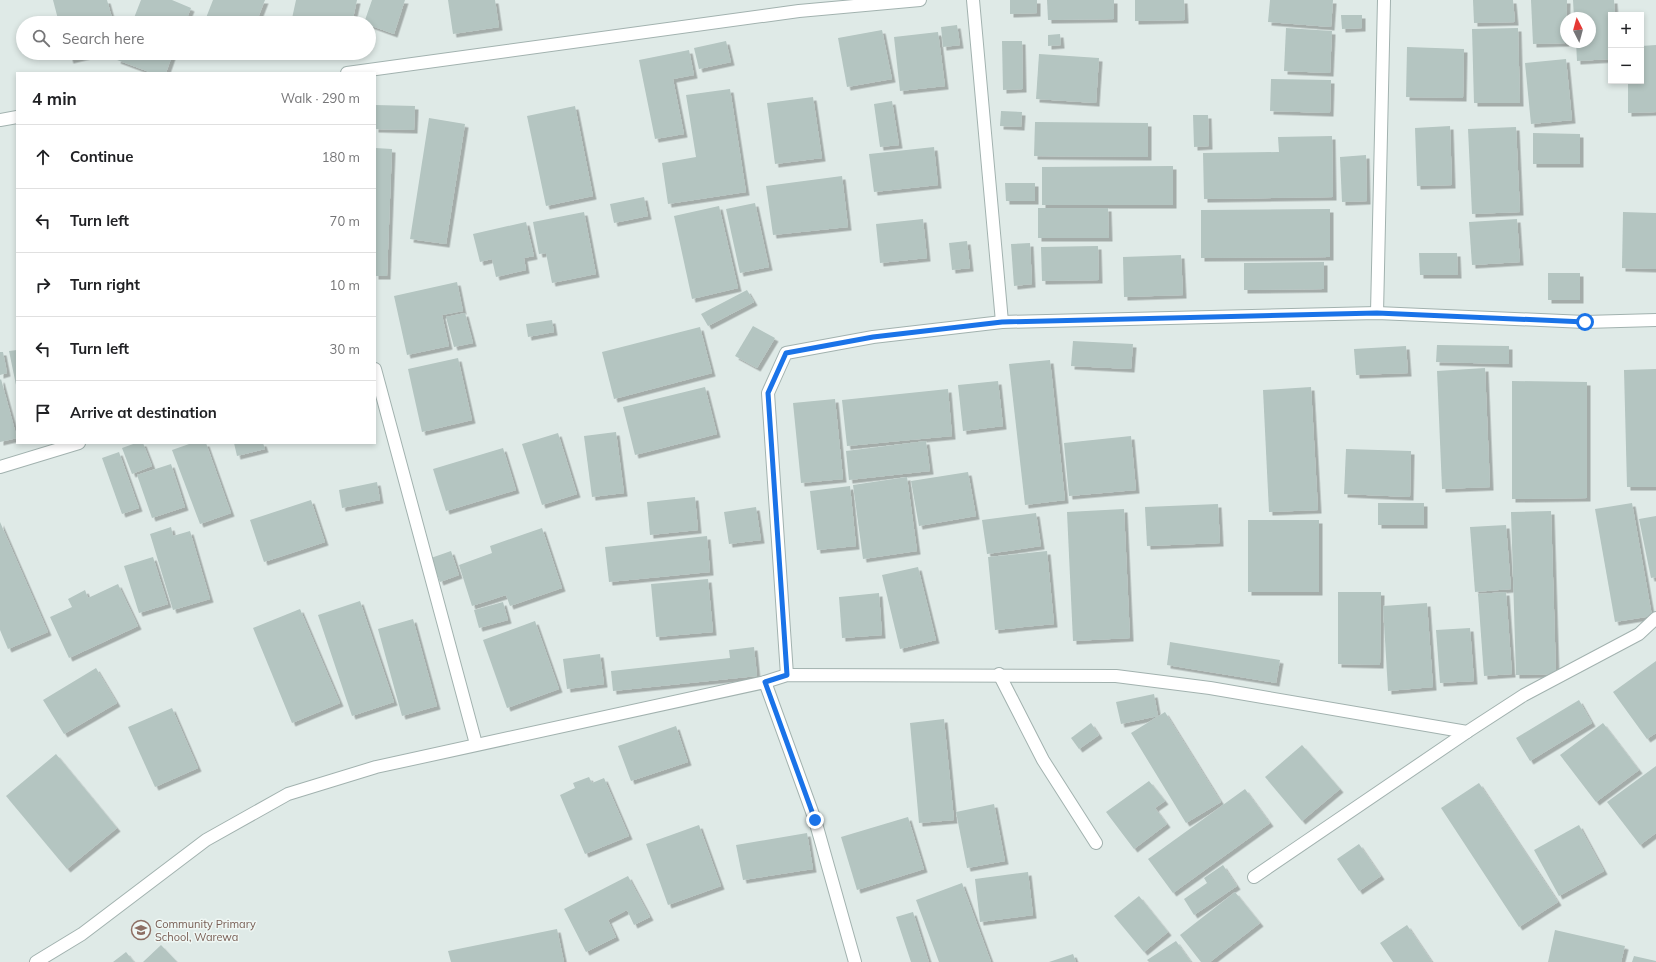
<!DOCTYPE html>
<html lang="en">
<head>
<meta charset="utf-8">
<style>
	:root { --surface:#fff; --page:#f6f6f6; --text:#202124; --muted:#757577; --line:#e0e0e0 }
	body { margin:0; font-family:Mulish,sans-serif; background:var(--page); color:var(--text) }
	.controls { position:absolute; right:12px; top:12px; display:grid; overflow:hidden; border-radius:0px; box-shadow:0 2px 6px #0003 }
	.controls button { width:36px; height:36px; display:grid; place-items:center; padding:0; border:0; border-bottom:1px solid var(--line); background:var(--surface); color:var(--text); font:20px sans-serif }
	.compass { position:absolute; left:1560px; top:12px; width:36px; height:36px; border-radius:50%; background:var(--surface); box-shadow:0 2px 6px #0003; rotate:354deg }
	.stop { position:absolute; width:12px; height:12px; margin:-9px; border:3px solid #1a73e8; border-radius:50%; background:#fff }
	.stop.end { background:#1a73e8; border-color:#fff; box-shadow:0 1px 4px #0008 }
	.list { margin:0; padding:0; list-style:none }
	h2 { display:flex; justify-content:space-between; align-items:center; height:52px; margin:0; padding:0 16px; font-size:17px }
	h2 small { font-size:13px; font-weight:400; color:var(--muted) }
	.list li { display:grid; grid-template-columns:26px 1fr auto; gap:12px; align-items:center; box-sizing:border-box; height:64px; padding:0 16px; border-top:1px solid var(--line) }
	.list b { display:block; font-size:15px; white-space:nowrap }
	.list em { font-size:13px; font-style:normal; color:var(--muted) }
	.icon { flex:none; width:22px; height:22px; fill:none; stroke:currentColor; stroke-width:2; stroke-linecap:round; stroke-linejoin:round }
	.map { position:relative; flex:none; width:1656px; height:962px; overflow:hidden }
	.search { position:absolute; background:var(--surface); box-shadow:0 2px 6px #0003; left:16px; top:16px; width:360px; height:44px; display:flex; align-items:center; gap:10px; box-sizing:border-box; padding:0 14px; border-radius:22px; color:var(--muted); font-size:15px }
	.panel { position:absolute; background:var(--surface); box-shadow:0 2px 6px #0003; left:16px; top:72px; width:360px; height:372px; border-radius:0px }
	.map>svg:first-child { display:block }
	.building { fill:#b4c5c1; filter:url(#shadow) }
	.lines { fill:none; stroke-linecap:round; stroke-linejoin:round }
	.minor-casing { stroke:#a2b2af; stroke-width:14 }
	.minor { stroke:#fff; stroke-width:12 }
	.route { stroke:#1a73e8; stroke-width:5 }
	.labels { text-anchor:middle; dominant-baseline:central; stroke-width:3; stroke-linejoin:round; paint-order:stroke }
	.education-label { font-size:11px; fill:#785e54; stroke:#eff7f4; text-anchor:start }
</style>
</head>
<body>
<div class="map">
<svg width="1656" height="962" viewBox="0 0 1656 962">
	<defs>
		<filter id="shadow"><feDropShadow dx="3.5" dy="3.5" stdDeviation="0" flood-color="#0004"/></filter>
	</defs>
	<rect width="100%" height="100%" fill="#dfeae7"/>
	<g class="building">
		<path d="M53,0H107L112,18L93,23H59Z"/>
		<path d="M141,0H172L191,8L185,23H132Z"/>
		<path d="M213,0H265L256,23H204Z"/>
		<path d="M296,0H357L352,23H291Z"/>
		<path d="M372,0H405L394,34L369,25V23H364Z"/>
		<path d="M448,0H495L499,27L453,34Z"/>
		<path d="M1010,0H1037V13L1010,14Z"/>
		<path d="M1047,0H1114V19L1048,20Z"/>
		<path d="M1135,0H1184L1185,20L1135,21Z"/>
		<path d="M1270,0H1333L1331,27L1268,22Z"/>
		<path d="M1473,0H1513L1515,22L1474,23Z"/>
		<path d="M1531,0H1567L1566,43L1533,44Z"/>
		<path d="M1573,0H1614L1615,15H1611V59L1577,61L1576,42H1590V18H1574Z"/>
		<path d="M1341,15H1362V28L1342,29Z"/>
		<path d="M957,25L960,45L943,47L941,27Z"/>
		<path d="M1286,28L1332,31L1330,73L1284,71Z"/>
		<path d="M1518,28L1520,103H1474L1472,29Z"/>
		<path d="M882,30L892,79L847,87L838,38Z"/>
		<path d="M938,32L945,86L900,91L894,37Z"/>
		<path d="M1060,34L1061,45L1048,46V35Z"/>
		<path d="M726,41L731,62L699,69L694,48Z"/>
		<path d="M1002,41H1022L1023,89L1003,90Z"/>
		<path d="M1656,45V112L1628,113V81H1641V46Z"/>
		<path d="M1407,47L1464,49L1463,98L1406,97Z"/>
		<path d="M689,50L694,75L673,79L684,134L655,139L639,60Z"/>
		<path d="M68,53H91V55L70,60Z"/>
		<path d="M120,53H173L166,73H152L117,60Z"/>
		<path d="M1039,54L1099,58L1096,103L1036,99Z"/>
		<path d="M1566,59L1572,120L1531,124L1525,63Z"/>
		<path d="M1271,79L1331,80L1330,113L1270,111Z"/>
		<path d="M730,89L746,192L668,204L662,163L696,157L686,95Z"/>
		<path d="M813,97L822,158L775,164L767,103Z"/>
		<path d="M892,101L899,145L880,147L874,104Z"/>
		<path d="M375,105L415,106L414,130L375,129Z"/>
		<path d="M575,106L593,196L546,206L527,116Z"/>
		<path d="M1001,111L1022,112L1021,127L1000,126Z"/>
		<path d="M1193,115H1208L1209,146L1194,147Z"/>
		<path d="M429,118L465,124L446,244L410,239Z"/>
		<path d="M1035,122L1148,123V157L1034,156Z"/>
		<path d="M1450,126L1452,185L1417,186L1415,128Z"/>
		<path d="M1516,127L1520,212L1472,214L1468,129Z"/>
		<path d="M1533,133L1580,134V164H1533Z"/>
		<path d="M1332,136L1333,197L1204,199L1203,153L1279,152L1278,137Z"/>
		<path d="M934,147L938,185L874,192L869,154Z"/>
		<path d="M375,148L392,149L387,276H375Z"/>
		<path d="M1366,155L1367,201L1342,202L1340,157Z"/>
		<path d="M1173,166V205H1042V167Z"/>
		<path d="M842,176L848,227L773,235L766,186Z"/>
		<path d="M1005,183H1035V201H1006Z"/>
		<path d="M644,197L648,216L614,223L610,204Z"/>
		<path d="M755,203L769,267L740,273L726,209Z"/>
		<path d="M719,206L738,288L692,299L674,216Z"/>
		<path d="M1038,208H1108L1109,238H1038Z"/>
		<path d="M1330,209V257L1201,258V210Z"/>
		<path d="M584,212L596,274L552,283L546,253L539,254L533,222Z"/>
		<path d="M1623,212L1656,213V269L1622,268Z"/>
		<path d="M923,219L927,258L880,263L876,224Z"/>
		<path d="M1517,219L1520,262L1472,265L1469,222Z"/>
		<path d="M526,222L534,256L524,258L526,270L496,277L492,259L480,262L473,234Z"/>
		<path d="M967,241L970,268L952,270L949,243Z"/>
		<path d="M1030,243L1032,284L1014,286L1011,244Z"/>
		<path d="M1098,246L1099,280L1042,281L1041,247Z"/>
		<path d="M1419,253H1457L1458,275H1420Z"/>
		<path d="M1181,255L1183,295L1124,297L1123,257Z"/>
		<path d="M1324,262V289L1244,290V263Z"/>
		<rect x="1548" y="273" width="32" height="27"/>
		<path d="M457,282L463,311L442,315L449,346L407,355L394,296Z"/>
		<path d="M747,290L754,302L708,326L701,314Z"/>
		<path d="M465,313L473,343L454,347L446,317Z"/>
		<path d="M552,320L554,332L528,337L526,324Z"/>
		<path d="M753,326L775,338L757,368L735,356Z"/>
		<path d="M700,327L712,373L614,399L602,352Z"/>
		<path d="M1073,341L1133,344L1131,369L1071,366Z"/>
		<path d="M1437,345L1509,346V364L1436,362Z"/>
		<path d="M1406,346L1408,373L1356,375L1354,349Z"/>
		<path d="M17,350V385H16L9,351Z"/>
		<path d="M0,352H3L7,373L0,375Z"/>
		<path d="M458,358L472,420L422,432L408,369Z"/>
		<path d="M1050,360L1065,500L1025,505L1009,364Z"/>
		<path d="M1485,368L1490,487L1442,489L1437,371Z"/>
		<path d="M1656,369V487H1627L1624,370Z"/>
		<path d="M1,379L17,438L0,442V380Z"/>
		<path d="M998,381L1003,426L963,431L958,385Z"/>
		<path d="M1512,381L1587,382V498L1512,499Z"/>
		<path d="M705,387L717,434L635,455L623,407Z"/>
		<path d="M1311,387L1318,510L1269,512L1263,390Z"/>
		<path d="M948,389L952,436L847,446L842,400Z"/>
		<path d="M835,399L843,479L801,483L793,403Z"/>
		<path d="M616,432L624,493L592,497L584,436Z"/>
		<path d="M558,433L577,494L542,505L522,444Z"/>
		<path d="M1131,436L1136,490L1069,496L1064,443Z"/>
		<path d="M926,441L930,471L849,480L846,451Z"/>
		<path d="M136,443H143L152,466L132,474L122,448Z"/>
		<path d="M192,443H206L231,513L200,524L172,450Z"/>
		<path d="M234,443H263L265,449L237,456Z"/>
		<path d="M503,448L516,490L446,511L433,469Z"/>
		<path d="M1346,449L1411,451L1410,497L1344,494Z"/>
		<path d="M119,452L139,508L122,514L102,458Z"/>
		<path d="M171,464L185,507L152,518L137,475Z"/>
		<path d="M968,472L976,516L919,526L911,481Z"/>
		<path d="M907,477L917,551L863,559L853,485Z"/>
		<path d="M377,482L380,500L342,508L339,490Z"/>
		<path d="M850,486L856,546L817,550L810,491Z"/>
		<path d="M695,497L698,530L650,535L647,502Z"/>
		<path d="M311,500L325,542L264,562L250,520Z"/>
		<rect x="1378" y="503" width="46" height="22"/>
		<path d="M1632,503L1652,616L1615,622L1595,509Z"/>
		<path d="M1218,504L1220,543L1147,546L1145,507Z"/>
		<path d="M756,507L761,540L729,544L724,512Z"/>
		<path d="M1124,509L1130,638L1073,641L1067,512Z"/>
		<path d="M1551,511L1556,674L1516,675L1511,512Z"/>
		<path d="M1036,513L1041,546L987,554L982,520Z"/>
		<path d="M1656,516V577L1651,578L1639,519Z"/>
		<rect x="1248" y="520" width="71" height="72"/>
		<path d="M0,522L48,632L8,649L0,630Z"/>
		<path d="M1506,525L1511,589L1475,592L1470,527Z"/>
		<path d="M171,527L173,536L190,531L210,599L173,610L150,534Z"/>
		<path d="M542,528L562,588L510,606L506,595L472,606L459,565L492,553L490,546Z"/>
		<path d="M707,536L710,572L609,582L605,547Z"/>
		<path d="M451,551L459,575L440,582L431,558Z"/>
		<path d="M1047,551L1054,624L995,630L988,557Z"/>
		<path d="M153,557L168,604L139,613L124,566Z"/>
		<path d="M918,567L936,640L900,649L882,575Z"/>
		<path d="M708,579L713,632L656,637L651,584Z"/>
		<path d="M118,584L138,626L69,658L50,617L72,607L68,599L85,590L88,598Z"/>
		<path d="M1338,592H1381L1380,665L1338,664Z"/>
		<path d="M1506,592L1512,674L1484,676L1478,594Z"/>
		<path d="M879,593L882,635L842,638L839,597Z"/>
		<path d="M360,601L394,702L352,716L318,615Z"/>
		<path d="M503,602L508,620L479,628L474,610Z"/>
		<path d="M1427,603L1433,687L1388,691L1383,606Z"/>
		<path d="M300,609L340,703L292,723L253,628Z"/>
		<path d="M413,619L437,706L402,716L378,629Z"/>
		<path d="M535,621L559,689L507,708L483,640Z"/>
		<path d="M1470,628L1474,681L1440,683L1436,630Z"/>
		<path d="M1170,642L1280,660L1276,683L1167,665Z"/>
		<path d="M754,647L757,676L613,691L611,671L730,658L729,650Z"/>
		<path d="M600,654L604,684L567,689L563,659Z"/>
		<path d="M1656,661V733L1647,739L1613,692Z"/>
		<path d="M96,668L117,703L64,734L43,700Z"/>
		<path d="M1154,694L1158,716L1121,724L1116,702Z"/>
		<path d="M1579,700L1592,723L1530,761L1516,738Z"/>
		<path d="M172,708L198,768L155,787L128,727Z"/>
		<path d="M1165,712L1221,802L1186,823L1131,733Z"/>
		<path d="M944,719L954,820L919,823L910,723Z"/>
		<path d="M1091,723L1099,735L1079,749L1071,738Z"/>
		<path d="M1603,723L1639,770L1596,802L1560,755Z"/>
		<path d="M676,726L688,762L631,781L618,746Z"/>
		<path d="M1302,745L1340,789L1302,821L1265,777Z"/>
		<path d="M56,754L117,828L67,869L6,796Z"/>
		<path d="M1656,766V833L1640,845L1607,802Z"/>
		<path d="M589,777L592,783L604,778L629,836L585,854L560,795L575,788L573,783Z"/>
		<path d="M1149,781L1165,801L1155,808L1167,824L1134,849L1106,812Z"/>
		<path d="M1479,783L1558,902L1519,927L1441,808Z"/>
		<path d="M1245,789L1270,823L1173,893L1148,859Z"/>
		<path d="M994,804L1005,861L967,868L956,812Z"/>
		<path d="M908,817L924,869L857,890L841,837Z"/>
		<path d="M699,825L721,886L668,905L646,844Z"/>
		<path d="M1579,825L1604,871L1559,896L1534,850Z"/>
		<path d="M807,833L813,869L743,880L736,845Z"/>
		<path d="M1359,844L1381,876L1359,891L1337,859Z"/>
		<path d="M1223,865L1237,886L1194,915L1184,899L1207,883L1204,878Z"/>
		<path d="M1028,872L1033,915L980,922L975,879Z"/>
		<path d="M628,876L650,917L634,925L627,910L608,920L616,937L586,952L564,909Z"/>
		<path d="M962,883L991,962H939L916,900Z"/>
		<path d="M1235,892L1260,923L1210,962H1201L1180,935Z"/>
		<path d="M1139,896L1168,932L1144,952L1114,916Z"/>
		<path d="M913,912L929,962H911L896,917Z"/>
		<path d="M1407,925L1432,962H1393L1380,943Z"/>
		<path d="M557,929L564,962H451L448,951Z"/>
		<path d="M1555,930L1625,946L1621,962H1548Z"/>
		<path d="M1176,941L1191,962H1149L1147,960Z"/>
		<path d="M161,945L177,962H143Z"/>
		<path d="M126,952L134,962H113Z"/>
		<path d="M1073,954L1076,962H1049Z"/>
		<path d="M1634,956L1656,961V962H1632Z"/>
	</g>
	<g class="lines">
		<g class="minor-casing">
			<g id="minor">
				<path d="M973,0L1002,322"/>
				<path d="M347,73L799,11L920,0"/>
				<path d="M0,120L17,117"/>
				<path d="M1377,313L1384,0"/>
				<path d="M375,369L476,744"/>
				<path d="M0,467L79,443"/>
				<path d="M999,674L1043,760L1096,843"/>
				<path d="M787,675L768,393L786,353L873,337L1002,322L1377,313L1585,322L1656,320"/>
				<path d="M765,682L815,820L855,962"/>
				<path d="M1254,877L1467,732"/>
				<path d="M36,962L82,934L206,840L288,794L376,767L765,682L787,675L1116,676L1210,688L1467,732L1524,695L1639,634L1656,618"/>
			</g>
		</g>
		<use href="#minor" class="minor"/>
	</g>
	<g class="lines">
		<path class="route" d="M815,820L765,682L787,675L768,393L786,353L873,337L1002,322L1377,313L1585,322"/>
	</g>
	<defs>
		<g id="school-ring" transform="scale(1)"><circle r="9.5" fill="#eff7f4" stroke="#8d6e63" stroke-width="1.5"/><path d="M0-5L7-2L0 1L-7-2ZM-4 1L0 2.5L4 1V4Q0 6-4 4Z" fill="#8d6e63"/></g>
	</defs>
	<g fill-rule="evenodd">
		<use href="#school-ring" x="141" y="930"/>
	</g>
	<g class="labels">
		<g class="education-label">
			<text x="155" y="924">Community Primary<tspan x="155" dy="13">School, Warewa</tspan></text>
		</g>
	</g>
</svg>
<div class="controls">
<button>+</button>
<button>−</button>
</div>
<svg class="compass" viewBox="-18 -18 36 36"><path d="M0-13l5 13h-10z" fill="#e53935"/><path d="M0 13l5-13h-10z" fill="#757577"/></svg>
<div class="stop" style="left:1585px;top:322px"></div>
<div class="stop end" style="left:815px;top:820px"></div>
<div class="search"><svg class="icon" aria-label="search" viewBox="0 0 24 24"><circle cx="10" cy="10" r="6"/><path d="M15 15l6 6"/></svg>Search here</div>
<section class="panel">
<h2>4 min<small>Walk · 290 m</small></h2>
<ul class="list">
<li><svg class="icon" aria-label="ahead" viewBox="0 0 24 24"><path d="M12 20V5M6 11l6-6 6 6"/></svg><div><b>Continue</b></div><em>180 m</em></li>
<li><svg class="icon" aria-label="left" viewBox="0 0 24 24"><path d="M17 20v-9H6M10 6l-5 5 5 5"/></svg><div><b>Turn left</b></div><em>70 m</em></li>
<li><svg class="icon" aria-label="right" viewBox="0 0 24 24"><path d="M7 20v-9h11M14 6l5 5-5 5"/></svg><div><b>Turn right</b></div><em>10 m</em></li>
<li><svg class="icon" aria-label="left" viewBox="0 0 24 24"><path d="M17 20v-9H6M10 6l-5 5 5 5"/></svg><div><b>Turn left</b></div><em>30 m</em></li>
<li><svg class="icon" aria-label="arrive" viewBox="0 0 24 24"><path d="M6 21V4h12l-3 4 3 4H6"/></svg><div><b>Arrive at destination</b></div></li>
</ul>
</section>
</div>
</body>
</html>
